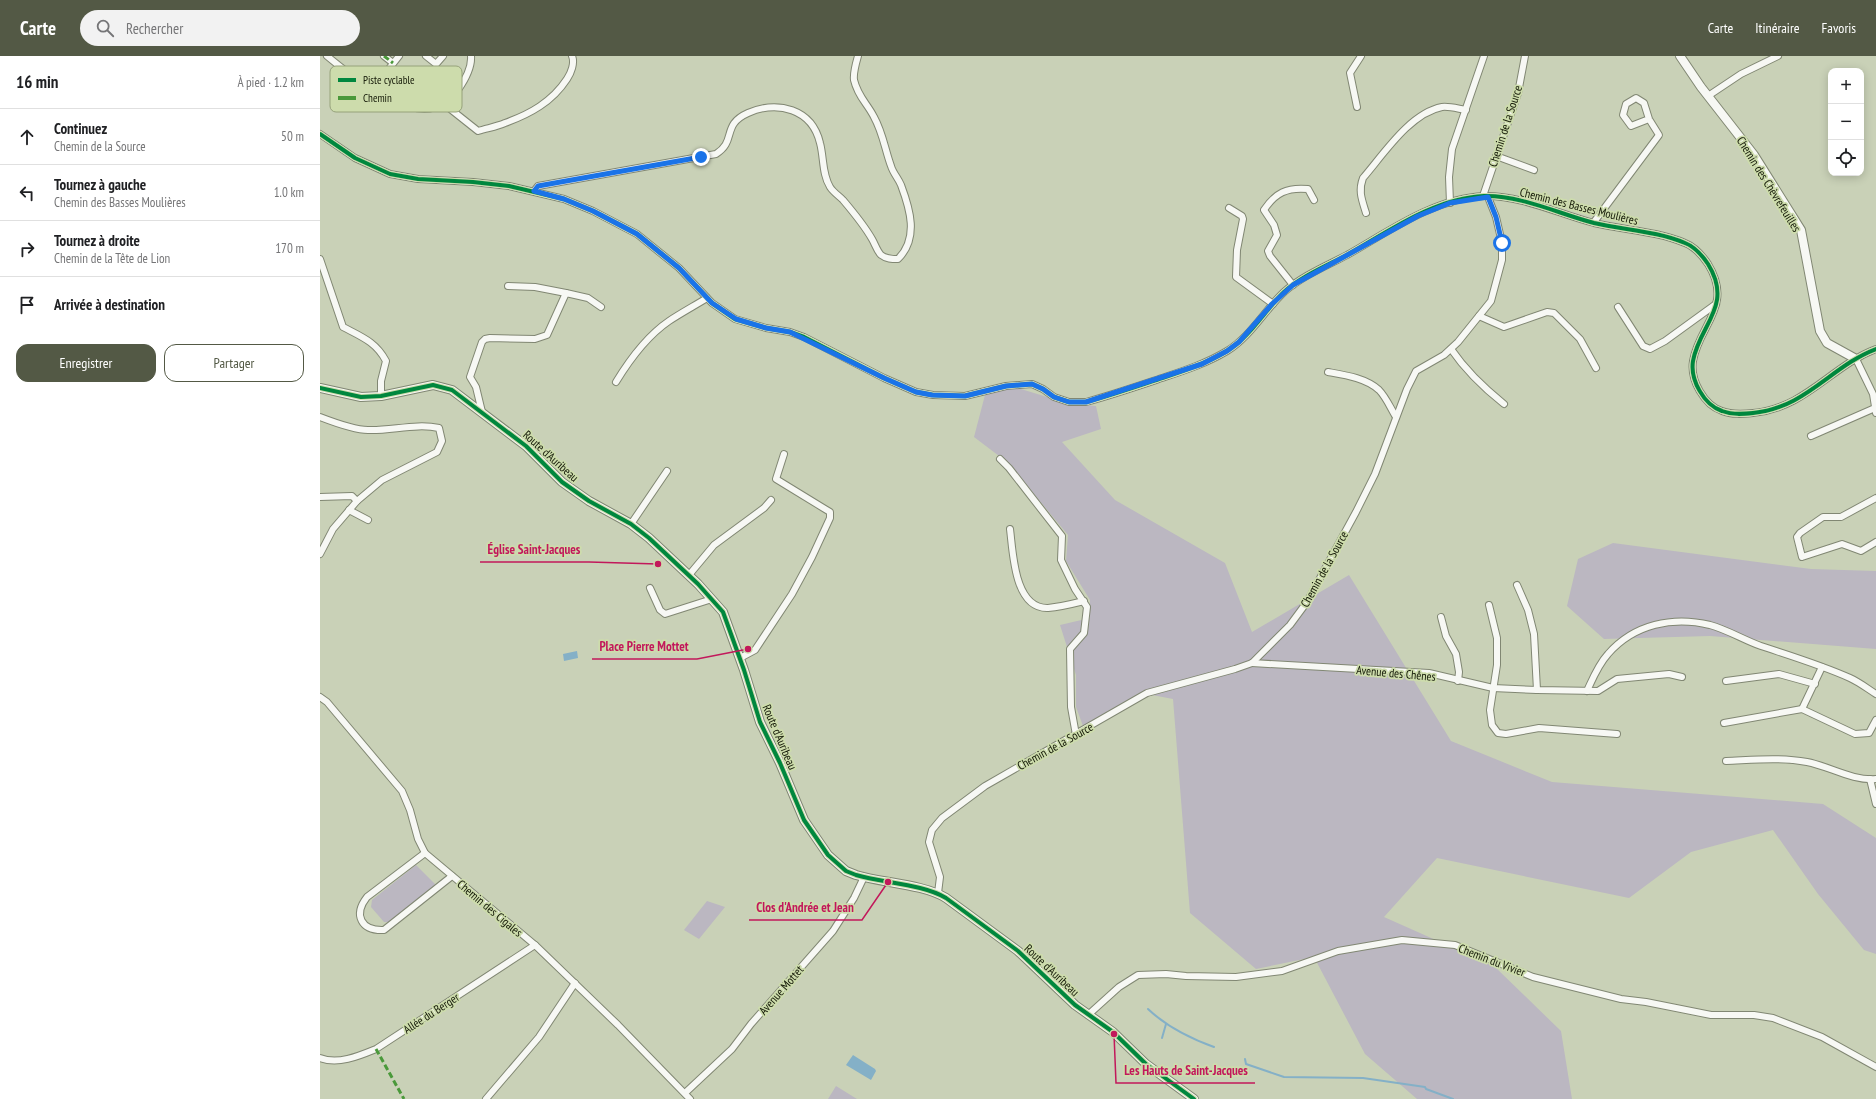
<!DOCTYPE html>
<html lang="fr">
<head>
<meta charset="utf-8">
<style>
	:root { --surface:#fff; --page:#f2f2f2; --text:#202124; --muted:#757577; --line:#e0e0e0; --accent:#535945 }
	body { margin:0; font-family:"PT Sans Narrow",sans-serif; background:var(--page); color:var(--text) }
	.controls { position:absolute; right:12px; top:12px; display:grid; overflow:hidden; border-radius:8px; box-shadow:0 2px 10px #0003 }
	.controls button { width:36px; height:36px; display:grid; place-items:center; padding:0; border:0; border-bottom:1px solid var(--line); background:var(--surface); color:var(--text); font:20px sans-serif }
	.stop { position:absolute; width:12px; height:12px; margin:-9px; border:3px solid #1a73e8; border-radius:50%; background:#fff }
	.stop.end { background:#1a73e8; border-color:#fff; box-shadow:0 1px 4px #0008 }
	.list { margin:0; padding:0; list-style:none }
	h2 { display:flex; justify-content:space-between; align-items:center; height:52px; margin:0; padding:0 16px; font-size:17px }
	h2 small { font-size:13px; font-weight:400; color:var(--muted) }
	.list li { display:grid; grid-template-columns:26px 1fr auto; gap:12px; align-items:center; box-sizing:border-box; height:56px; padding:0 16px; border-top:1px solid var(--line) }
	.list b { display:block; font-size:15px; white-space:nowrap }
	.list p { margin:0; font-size:13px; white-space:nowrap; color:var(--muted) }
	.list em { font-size:13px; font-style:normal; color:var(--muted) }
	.actions { display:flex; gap:8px; padding:12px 16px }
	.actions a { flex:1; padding:9px 0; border:1px solid var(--accent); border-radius:12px; text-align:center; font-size:14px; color:var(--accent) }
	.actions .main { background:var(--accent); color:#fff }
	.icon { flex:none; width:22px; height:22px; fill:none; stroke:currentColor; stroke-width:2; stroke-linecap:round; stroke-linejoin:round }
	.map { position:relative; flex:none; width:1556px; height:1043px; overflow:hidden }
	header { display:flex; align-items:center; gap:24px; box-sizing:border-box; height:56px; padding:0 20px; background:var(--accent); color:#fff }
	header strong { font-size:19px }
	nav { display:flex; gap:22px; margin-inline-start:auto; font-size:14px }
	.search { width:280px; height:36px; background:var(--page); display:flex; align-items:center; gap:10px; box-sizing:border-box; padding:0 14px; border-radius:22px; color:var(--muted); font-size:15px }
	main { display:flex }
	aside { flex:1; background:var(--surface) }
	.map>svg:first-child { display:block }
	.green { fill:#bbb7c1 }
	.water { fill:#84b0c7 }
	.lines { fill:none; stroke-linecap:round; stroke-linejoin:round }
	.stream { stroke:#84b0c7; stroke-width:2 }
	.street-casing { stroke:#818773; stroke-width:8 }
	.secondary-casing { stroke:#818773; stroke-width:10 }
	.street { stroke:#f7f8f4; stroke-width:6 }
	.secondary { stroke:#f7f8f4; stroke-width:8 }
	.quiet { stroke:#4a993a; stroke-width:3; stroke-dasharray:6 3; stroke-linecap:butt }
	.cycleway-casing { stroke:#cddcac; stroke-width:6 }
	.cycleway { stroke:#00873e; stroke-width:4 }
	.route { stroke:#1a73e8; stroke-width:5 }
	.labels { text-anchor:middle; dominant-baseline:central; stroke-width:3.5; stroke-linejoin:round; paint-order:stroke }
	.street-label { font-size:12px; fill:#141907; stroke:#cddcac }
	.key { fill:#cddcac; stroke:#96a27a; stroke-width:1 }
	.key-label { font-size:11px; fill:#141907 }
	.leader { fill:none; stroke:#c2185b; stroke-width:1.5 }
	.callout-dot { fill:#c2185b; stroke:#cddcac; stroke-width:1.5 }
	.callout-label { font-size:13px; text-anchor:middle; font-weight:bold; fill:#c2185b; stroke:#cddcac; stroke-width:3.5; stroke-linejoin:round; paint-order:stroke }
</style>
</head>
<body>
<header>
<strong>Carte</strong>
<div class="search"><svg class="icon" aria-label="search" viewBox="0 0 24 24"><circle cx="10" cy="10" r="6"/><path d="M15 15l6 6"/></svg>Rechercher</div>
<nav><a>Carte</a><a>Itinéraire</a><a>Favoris</a></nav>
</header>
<main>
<aside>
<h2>16 min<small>À pied · 1.2 km</small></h2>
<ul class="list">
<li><svg class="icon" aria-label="ahead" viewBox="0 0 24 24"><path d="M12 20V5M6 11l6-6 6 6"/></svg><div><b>Continuez</b><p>Chemin de la Source</p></div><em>50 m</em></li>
<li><svg class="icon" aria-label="left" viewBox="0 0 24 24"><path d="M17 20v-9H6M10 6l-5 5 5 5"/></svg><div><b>Tournez à gauche</b><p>Chemin des Basses Moulières</p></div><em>1.0 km</em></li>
<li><svg class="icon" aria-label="right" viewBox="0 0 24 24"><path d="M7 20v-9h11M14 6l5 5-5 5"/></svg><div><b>Tournez à droite</b><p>Chemin de la Tête de Lion</p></div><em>170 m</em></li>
<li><svg class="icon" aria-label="arrive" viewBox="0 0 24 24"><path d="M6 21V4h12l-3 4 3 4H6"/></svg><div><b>Arrivée à destination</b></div></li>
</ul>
<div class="actions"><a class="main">Enregistrer</a><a>Partager</a></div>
</aside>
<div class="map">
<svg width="1556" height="1043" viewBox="0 0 1556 1043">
	<rect width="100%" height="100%" fill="#c9d1b7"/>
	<g class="green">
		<path d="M694,331L750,348L776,350L781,373L742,386L795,444L905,507L932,576L1029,519L1131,685L1232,726L1503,748L1556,782V898L1544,894L1498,838L1453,774L1371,796L1309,842L1117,802L1064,861L1174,910L1241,975L1252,1043H1097L1045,998L994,901L936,913L870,857L853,643L832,639L763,670L756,651V619L740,569L770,562V544L746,505L748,479L687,406L654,381L665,339Z"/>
		<path d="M1293,487L1491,513L1556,515V593L1390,580L1284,583L1247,550L1258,503Z"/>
		<path d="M96,809L116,829L70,866H64L51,851L52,844Z"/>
		<path d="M387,845L405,851L379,883L364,874Z"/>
		<path d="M516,1030L537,1043H508Z"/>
	</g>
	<g class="water">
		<path d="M257,595L258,602L244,605L243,598Z"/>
		<path d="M533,999L555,1013L556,1015L551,1024L526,1009Z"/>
	</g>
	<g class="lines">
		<g class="stream">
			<path d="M828,953C847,971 869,982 894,991"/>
			<path d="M842,982L846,968"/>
			<path d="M925,1003L926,1008L964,1021L1043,1022L1105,1031L1106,1033L1133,1043"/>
		</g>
		<g class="street-casing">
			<g id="street">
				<path d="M7,0C37,25 106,82 138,34C145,24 152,12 151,0"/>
				<path d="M64,0L73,7"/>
				<path d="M106,0L116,8L123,0"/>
				<path d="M53,33L79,0"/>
				<path d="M1388,40L1421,18L1458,0"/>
				<path d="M124,48L158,75C167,72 176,71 185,67C210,58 232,46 247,23C251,17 255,7 252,0"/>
				<path d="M1037,51L1030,17L1041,0"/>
				<path d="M0,78L35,102L70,118L98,123L153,126L189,130L244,143L273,155L317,178L359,212L392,247L415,263L446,272L470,276L484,281L564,322L596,336L613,339L645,340L686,330L712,328L723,333L734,341L749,346H766C792,339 818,330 845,321C866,314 887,307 907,295C930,281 944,255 964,236C982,220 1006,210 1027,199C1068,176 1114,142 1164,140C1201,139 1239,158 1274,167C1304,174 1337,175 1365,187C1375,191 1382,199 1388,208C1414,250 1379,269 1373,305C1370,324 1384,349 1402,355C1412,359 1423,358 1433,357C1486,352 1511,310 1556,293"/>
				<path d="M1176,100L1214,114"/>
				<path d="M214,135L218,130L396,98C417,85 401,69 428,57C458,44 492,53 500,87C504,102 502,118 510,131C513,136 519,140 523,144C534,157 544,169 552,183C555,188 557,195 561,199C566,203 572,203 578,203C599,182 590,153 581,129C578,122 573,117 571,110C565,94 563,77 554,61C547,47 538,41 534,24C533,17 536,7 538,0"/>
				<path d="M1163,140L1198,37L1205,0"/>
				<path d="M1130,147L1129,121L1132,93L1164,0"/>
				<path d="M909,152L922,160L923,163L917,194L916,221L953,248"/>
				<path d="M1046,157C1042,144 1038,135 1043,122C1063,99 1090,57 1122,51C1129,50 1139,53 1146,54"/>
				<path d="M1274,166L1339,79L1329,63L1324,47L1316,42L1306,48L1303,59L1311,70L1329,63"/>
				<path d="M0,203L23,271C42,281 56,286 66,305L61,325V340"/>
				<path d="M973,229L950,200L948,195L957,179L954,169L944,154C955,137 967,131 988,133L994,144"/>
				<path d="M188,230L215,231L246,237"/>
				<path d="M1298,251L1323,290L1330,293L1345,285L1396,248"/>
				<path d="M1159,260L1184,271L1227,256L1234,257L1260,283L1276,312"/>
				<path d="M1131,293C1146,315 1164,332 1184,348"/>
				<path d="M1536,303L1553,338L1556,357"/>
				<path d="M1008,316C1025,319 1046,322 1059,334C1066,341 1071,353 1076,361"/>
				<path d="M296,326C310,303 327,280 349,265C361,257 374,250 387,242"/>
				<path d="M162,356L156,331L150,321L162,286L165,283L170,282L215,283L227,279L246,237L268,242L281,251"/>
				<path d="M0,361C13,366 34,374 48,374C71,375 96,367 119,372L122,385L117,396L62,424L37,445L13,473L0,498"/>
				<path d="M1491,380L1555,352"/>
				<path d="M680,403L689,412L742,480L741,504L755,533L767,551L764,577L750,593L751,651L756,679"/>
				<path d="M0,441L32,440L37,445"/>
				<path d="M1556,442L1521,461H1503L1480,477L1477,481L1482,501L1522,488L1541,495L1556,486"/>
				<path d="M29,454L48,464"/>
				<path d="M311,468L347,415"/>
				<path d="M690,473C693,496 694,553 728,552C740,551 752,548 764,545"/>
				<path d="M369,519L394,489L444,452L451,444"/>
				<path d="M1197,529L1208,554L1214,578L1217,634"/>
				<path d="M330,532L340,554L345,558L392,543"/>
				<path d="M1169,549L1177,582V609L1170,654L1172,669L1178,677L1186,678L1219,672L1297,678"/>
				<path d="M1121,561L1126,580L1136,598L1139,616L1138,625"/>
				<path d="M420,602L435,594L472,538L492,501L510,462V456L505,453L456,423L464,398"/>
				<path d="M932,607L1109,617L1173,632L1217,634L1278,635L1297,623L1349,618L1362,621"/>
				<path d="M1502,611L1482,653L1535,678L1549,677L1556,664"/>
				<path d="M1406,625L1459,618L1495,628"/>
				<path d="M1267,635C1273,622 1278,609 1288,598C1314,568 1353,560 1390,569C1408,574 1424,584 1441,590C1471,600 1501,609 1530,622C1539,626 1548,633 1556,638"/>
				<path d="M0,641L7,646L82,735L90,754L98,783L105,797L215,889L298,969L370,1043"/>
				<path d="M1404,667L1482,653"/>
				<path d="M1406,705C1432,704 1460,701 1487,706C1509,710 1532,725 1556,723"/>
				<path d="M1550,723L1556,748"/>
				<path d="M105,797L47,841C33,859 41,875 64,874L132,820"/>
				<path d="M618,837L620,821L609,786L612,774L622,762L665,730L827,637L915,613L932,607L970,569L987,546L1036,456L1055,418L1087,333L1096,315L1124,299L1138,286L1171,245L1182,204V187L1176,161L1168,141"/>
				<path d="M768,959L799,931L818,919L846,918L866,920L916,921L962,915L1018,895L1082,884L1135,889L1213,921L1301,943L1326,946L1391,959H1434L1453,962L1502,981L1556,1011"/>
				<path d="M0,1002C18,1009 39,1000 56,993L215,889"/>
				<path d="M365,1037L412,993L431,968L513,875L534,842L544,821"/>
				<path d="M166,1043L219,981L255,927"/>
			</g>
		</g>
		<g class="secondary-casing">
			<g id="secondary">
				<path d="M1360,0L1381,31L1434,99L1481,174L1500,275L1507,287L1536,303"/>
				<path d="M0,332L41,341L61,340L113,329L132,334L206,390L242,426L269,445L311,468L329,482L378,528L403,556L424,614L440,666L460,707L484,764L508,799L526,815L536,819C563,827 603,828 626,842L698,895L755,949L793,976L826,1008L874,1043"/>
			</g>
		</g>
		<use href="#street" class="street"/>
		<use href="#secondary" class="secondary"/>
		<g class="quiet">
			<path d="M64,0L73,7"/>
			<path d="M56,993L84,1043"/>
		</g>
		<g class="cycleway-casing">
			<g id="cycleway">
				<path d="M0,78L35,102L70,118L98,123L153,126L189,130L244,143L273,155L317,178L359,212L392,247L415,263L446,272L470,276L484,281L564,322L596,336L613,339L645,340L686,330L712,328L723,333L734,341L749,346H766C792,339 818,330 845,321C866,314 887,307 907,295C930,281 944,255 964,236C982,220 1006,210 1027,199C1068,176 1114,142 1164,140C1201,139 1239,158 1274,167C1304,174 1337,175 1365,187C1375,191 1382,199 1388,208C1414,250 1379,269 1373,305C1370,324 1384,349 1402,355C1412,359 1423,358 1433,357C1486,352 1511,310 1556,293"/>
				<path d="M0,332L41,341L61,340L113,329L132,334L206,390L242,426L269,445L311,468L329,482L378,528L403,556L424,614L440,666L460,707L484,764L508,799L526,815L536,819C563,827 603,828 626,842L698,895L755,949L793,976L826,1008L874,1043"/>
			</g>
		</g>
		<use href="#cycleway" class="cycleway"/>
	</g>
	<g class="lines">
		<path class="route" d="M381,101L218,130L214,135L244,143L273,155L317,178L359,212L392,247L416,263L446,272L470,276L564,322L596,336L612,339L645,340L686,330L712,328L723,333L734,341L749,346H766L882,308L907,295L919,286L952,248L973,229L1098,160L1130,147L1168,141L1176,161L1182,187"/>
	</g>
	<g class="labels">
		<g class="street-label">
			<text transform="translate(1185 70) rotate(-72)">Chemin de la Source</text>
			<text transform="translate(1449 128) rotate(58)">Chemin des Chèvrefeuilles</text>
			<text transform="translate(1259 150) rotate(14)">Chemin des Basses Moulières</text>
			<text transform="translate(231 400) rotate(42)">Route d'Auribeau</text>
			<text transform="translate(1004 513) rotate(-61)">Chemin de la Source</text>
			<text transform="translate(1076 617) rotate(5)">Avenue des Chênes</text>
			<text transform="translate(460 681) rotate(67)">Route d'Auribeau</text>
			<text transform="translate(735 690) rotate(-29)">Chemin de la Source</text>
			<text transform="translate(170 852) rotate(40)">Chemin des Cigales</text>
			<text transform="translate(1172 904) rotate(21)">Chemin du Vivier</text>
			<text transform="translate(732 914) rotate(43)">Route d'Auribeau</text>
			<text transform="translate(461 934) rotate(-49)">Avenue Mottet</text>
			<text transform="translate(111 957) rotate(-33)">Allée du Berger</text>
		</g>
	</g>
	<rect x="10" y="10" width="132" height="46" rx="6" class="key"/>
	<rect x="18" y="22" width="18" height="4" fill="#00873e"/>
	<rect x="18" y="40" width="18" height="4" fill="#4a993a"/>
	<g class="key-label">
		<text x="43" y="28">Piste cyclable</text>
		<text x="43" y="46">Chemin</text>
	</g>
	<path class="leader" d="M338 508L269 506H160M428 593L377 603H272M568 826L542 864H429M794 978L796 1027H935"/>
	<g class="callout-dot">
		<circle cx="338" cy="508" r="4"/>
		<circle cx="428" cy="593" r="4"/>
		<circle cx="568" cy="826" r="4"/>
		<circle cx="794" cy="978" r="4"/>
	</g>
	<g class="callout-label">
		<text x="214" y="498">Église Saint-Jacques</text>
		<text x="324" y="595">Place Pierre Mottet</text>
		<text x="485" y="856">Clos d'Andrée et Jean</text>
		<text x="866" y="1019">Les Hauts de Saint-Jacques</text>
	</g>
</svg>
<div class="controls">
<button>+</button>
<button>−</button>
<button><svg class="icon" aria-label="locate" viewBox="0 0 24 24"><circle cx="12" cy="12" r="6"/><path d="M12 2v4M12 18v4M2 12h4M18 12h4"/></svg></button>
</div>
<div class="stop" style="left:1182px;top:187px"></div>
<div class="stop end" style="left:381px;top:101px"></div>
</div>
</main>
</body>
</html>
